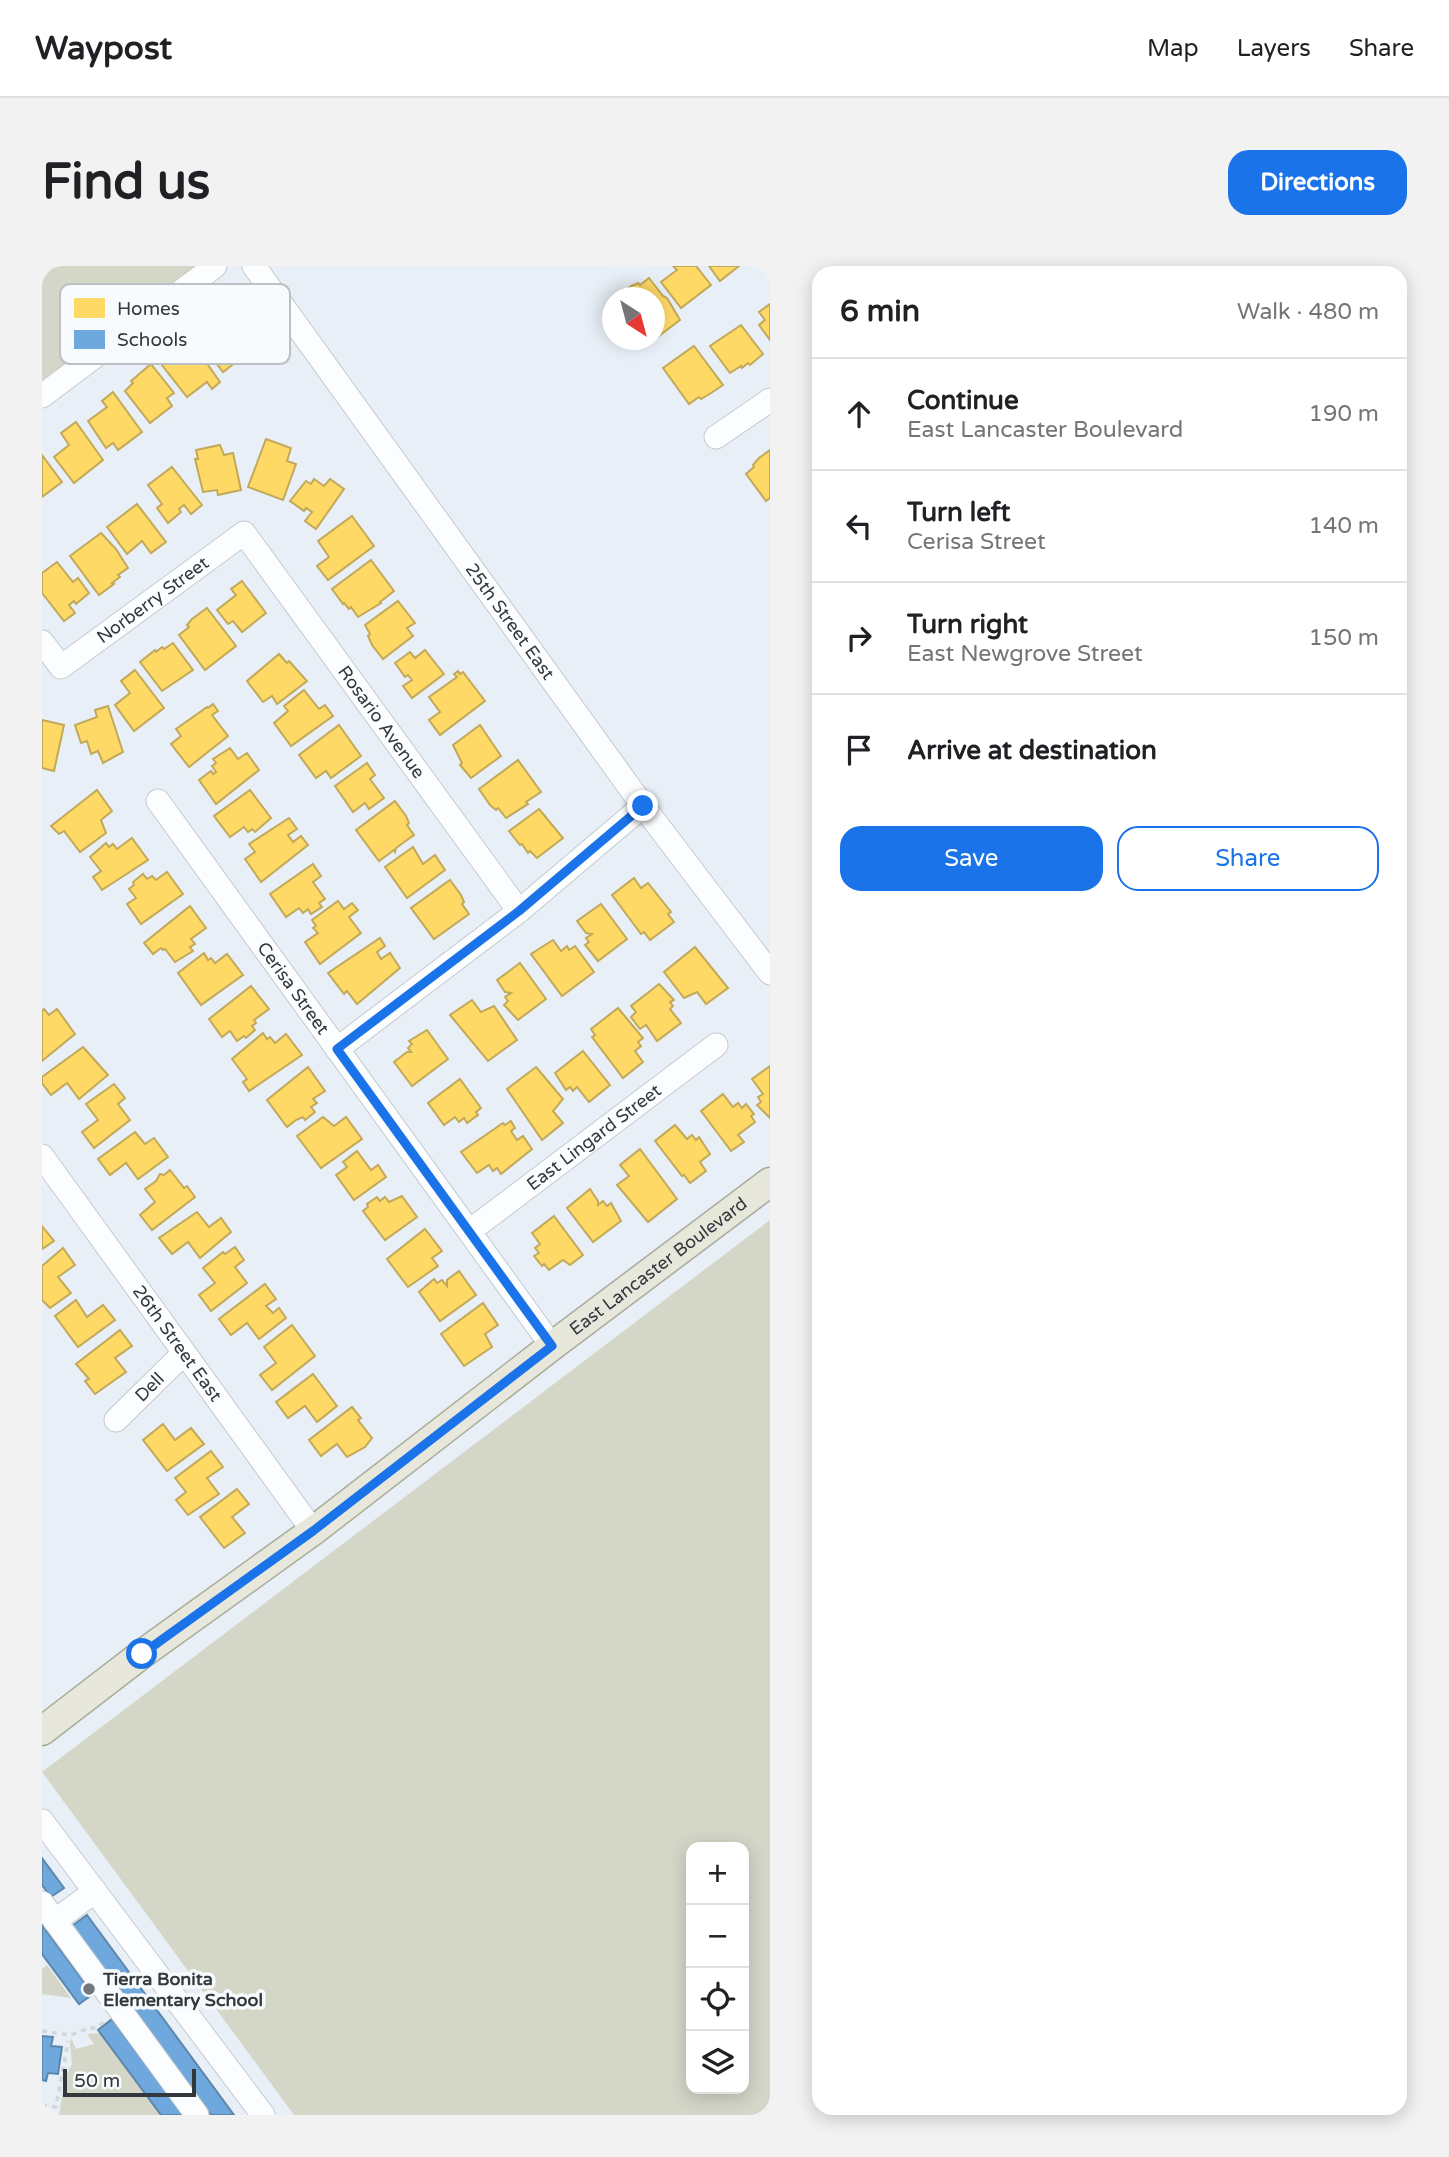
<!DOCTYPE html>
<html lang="en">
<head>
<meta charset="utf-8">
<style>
	:root { --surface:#fff; --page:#f2f2f2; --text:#202124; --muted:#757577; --line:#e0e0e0; --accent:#1a73e8 }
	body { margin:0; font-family:"Varela Round",sans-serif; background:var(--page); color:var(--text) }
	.controls { position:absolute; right:21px; bottom:21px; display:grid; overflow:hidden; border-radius:14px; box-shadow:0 4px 18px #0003 }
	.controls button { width:63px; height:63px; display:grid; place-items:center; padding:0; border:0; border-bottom:2px solid var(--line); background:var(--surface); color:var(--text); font:35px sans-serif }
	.compass { position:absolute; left:560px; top:21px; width:63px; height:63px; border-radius:50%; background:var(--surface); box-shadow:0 4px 18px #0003; rotate:144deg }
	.scale { position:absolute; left:21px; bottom:18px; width:133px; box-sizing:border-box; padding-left:7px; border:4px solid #33383d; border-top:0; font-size:19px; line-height:24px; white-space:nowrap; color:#33383d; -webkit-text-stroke:5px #f8fbfd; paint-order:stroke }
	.stop { position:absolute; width:21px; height:21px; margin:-16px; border:5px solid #1a73e8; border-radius:50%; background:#fff }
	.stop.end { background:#1a73e8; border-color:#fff; box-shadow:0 2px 7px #0008 }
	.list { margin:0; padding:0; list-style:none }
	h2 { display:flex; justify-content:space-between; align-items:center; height:91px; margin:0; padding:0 28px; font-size:30px }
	h2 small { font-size:23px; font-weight:400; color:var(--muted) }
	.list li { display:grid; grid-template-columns:46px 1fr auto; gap:21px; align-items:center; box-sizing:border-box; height:112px; padding:0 28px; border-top:2px solid var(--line) }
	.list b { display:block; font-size:26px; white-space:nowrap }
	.list p { margin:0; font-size:23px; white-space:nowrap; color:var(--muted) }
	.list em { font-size:23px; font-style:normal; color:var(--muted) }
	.actions { display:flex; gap:14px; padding:21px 28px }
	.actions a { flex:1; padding:16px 0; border:2px solid var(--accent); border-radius:21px; text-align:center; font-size:24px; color:var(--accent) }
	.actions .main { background:var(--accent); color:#fff }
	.icon { flex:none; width:38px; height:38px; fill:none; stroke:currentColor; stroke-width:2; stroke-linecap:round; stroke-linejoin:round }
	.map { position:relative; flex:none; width:728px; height:1849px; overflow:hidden; border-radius:21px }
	header { display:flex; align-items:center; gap:42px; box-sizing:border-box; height:98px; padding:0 35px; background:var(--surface); border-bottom:2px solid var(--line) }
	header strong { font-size:33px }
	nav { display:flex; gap:38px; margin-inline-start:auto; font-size:24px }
	.intro { display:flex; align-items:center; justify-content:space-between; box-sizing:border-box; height:168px; padding:0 42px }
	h1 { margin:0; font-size:49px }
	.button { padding:18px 32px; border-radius:21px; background:var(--accent); color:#fff; font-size:24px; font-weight:700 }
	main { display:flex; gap:42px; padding:0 42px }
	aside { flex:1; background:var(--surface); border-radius:21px; box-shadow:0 4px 18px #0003 }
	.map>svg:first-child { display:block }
	.green { fill:#d4d7c8; fill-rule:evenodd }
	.homes { fill:#ffd966; stroke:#c2a95a; stroke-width:2 }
	.schools { fill:#6fa8dc; stroke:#5d86ac; stroke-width:2 }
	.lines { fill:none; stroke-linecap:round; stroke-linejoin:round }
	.minor-casing { stroke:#c4cacf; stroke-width:25 }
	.major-casing { stroke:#a9ac9a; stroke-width:31 }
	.path { stroke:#d4d6d8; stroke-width:3.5; stroke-dasharray:5 5; stroke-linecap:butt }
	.minor { stroke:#fcfdfe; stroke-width:23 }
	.major { stroke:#e7e7dc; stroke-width:28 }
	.route { stroke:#1a73e8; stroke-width:9 }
	.poi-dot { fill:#72787e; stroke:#f8fbfd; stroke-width:2.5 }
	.labels { text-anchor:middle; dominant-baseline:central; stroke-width:7; stroke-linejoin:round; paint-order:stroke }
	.street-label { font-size:18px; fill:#33383d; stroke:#f8fbfd }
	.poi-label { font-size:18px; font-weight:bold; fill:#33383d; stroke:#f8fbfd; text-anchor:start }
	.key { fill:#f8fbfd; stroke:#bdc0c3; stroke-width:2 }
	.key-label { font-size:19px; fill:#33383d }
</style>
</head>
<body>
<header>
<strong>Waypost</strong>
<nav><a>Map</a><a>Layers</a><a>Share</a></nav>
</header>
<div class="intro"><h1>Find us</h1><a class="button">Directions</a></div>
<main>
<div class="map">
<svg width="728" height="1849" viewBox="0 0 728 1849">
	<rect width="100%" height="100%" fill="#e8eff6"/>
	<g class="green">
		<path d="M0,0H160L0,117Z"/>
		<path d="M728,954V1849H252L0,1506ZM702,1581V1823H649V1581Z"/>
		<path d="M5,1699L29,1732L0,1728V1703Z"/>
		<path d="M59,1767L119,1849H17L23,1812L30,1798L28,1779L29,1772L34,1783L52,1778L45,1768Z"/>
	</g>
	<g class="homes">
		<path d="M631,0H654L669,19L639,42L619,16L635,4Z"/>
		<path d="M667,0H697L678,15Z"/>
		<path d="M607,12L621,30L625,32L638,54L609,76L607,74H612V32H575L589,20L596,17L598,19Z"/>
		<path d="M728,38V74L717,59L723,54L717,46Z"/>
		<path d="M185,47L212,82L181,106L151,67L166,55L174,52L176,54Z"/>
		<path d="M699,59L721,88L708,99L706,97L700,102L699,100L688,107L668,80Z"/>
		<path d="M652,80L681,119L666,129L659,133L657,131L647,138L621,102Z"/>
		<path d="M131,82L139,94L154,82L178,116L170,123L165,116L145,131L116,94Z"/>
		<path d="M109,98L132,127L125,132L130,140L108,157L83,125L91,117L89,115Z"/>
		<path d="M71,126L100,166L76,184L71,177L64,182L46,155L65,141L60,135Z"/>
		<path d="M34,156L61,194L32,217L12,191L27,179L19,167Z"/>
		<path d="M224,173L249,182L245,195L254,198L241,234L206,221Z"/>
		<path d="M178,179L182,189L191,187L199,224L176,229L175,224L161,226L153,193H156L154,184Z"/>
		<path d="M728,184V232L724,235L704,208L712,201L711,199L717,192Z"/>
		<path d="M0,189L20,216L0,231Z"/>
		<path d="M130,201L160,239L149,248L142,239L137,243L139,246L126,257L115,242L120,238L106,219Z"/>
		<path d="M272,213L282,220L288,213L302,223L274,263L263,255L270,246L264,242L262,245L248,235L264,215L269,218Z"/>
		<path d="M95,238L124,276L109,287L100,275L85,288L65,261Z"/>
		<path d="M310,250L332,280L286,314L275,300L287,291L276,275Z"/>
		<path d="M59,267L74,283L86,302L76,309L78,311L70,317L72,318L57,329L28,290Z"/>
		<path d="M329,294L352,325L338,336L339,337L316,351L309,341L307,343L302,337L301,338L290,323Z"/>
		<path d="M15,296L31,316L36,312L47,327L34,338L32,335L27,339L33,347L22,355L0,327V307Z"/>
		<path d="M200,315L224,347L200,366L191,355L186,358L175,344L194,329L189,323Z"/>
		<path d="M356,335L373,357L365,362L371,370L341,393L330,379L326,370L328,368L323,359Z"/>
		<path d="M165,342L194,380L163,404L137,369L147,361L145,359L150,353Z"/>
		<path d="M131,377L151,404L120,425L98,396L113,384L114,386L120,381L122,383Z"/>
		<path d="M383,384L402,408L370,432L361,420L370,414L366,409L363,411L353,397L368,386L373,392Z"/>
		<path d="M237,388L245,397L247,395L265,415L235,438L230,430L221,436L205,415Z"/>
		<path d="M93,404L122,442L92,465L73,439L88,427L79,415Z"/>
		<path d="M416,405L418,408L421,406L443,435L398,469L387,454L398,446L387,431L415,411L412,408Z"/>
		<path d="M262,424L277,443L283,439L291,450L249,480L232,457L246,445L242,440Z"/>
		<path d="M171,438L176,445L170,449L186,470L147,501L129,478L139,470L134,463L165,441L166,442Z"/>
		<path d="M66,440L81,486L61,497L56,485L49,488L45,475L39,477L33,459L55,451L53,444Z"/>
		<path d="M0,454L22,459L12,505L0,502Z"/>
		<path d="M297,459L319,490L289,512L284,505L274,512L257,489Z"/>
		<path d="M438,459L459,490L429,512L418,499L420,497L411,479Z"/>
		<path d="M188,482L196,493L205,487L217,504L174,538L157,514L169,505L171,508L174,506L170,500L174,497L171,493Z"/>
		<path d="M476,494L499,526L484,536L486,538L464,552L456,542L454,544L448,539L437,523Z"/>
		<path d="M325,497L333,509L328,513L342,532L327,543L323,537L311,546L293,520Z"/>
		<path d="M55,524L70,545L59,554L64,567L38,586L22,565L17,568L9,560Z"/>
		<path d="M208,524L229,552L213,566L210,563L206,566L202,561L188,571L172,550Z"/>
		<path d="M353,535L364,550L367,557L365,559L372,569L354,582L353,586L352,584L337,595L314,564Z"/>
		<path d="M497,543L521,572L495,592L488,585L486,587L480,578L478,579L467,565Z"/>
		<path d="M247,552L255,563L246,569L251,576L259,570L266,579L219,616L203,593L213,586L207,578Z"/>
		<path d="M90,572L106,594L60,624L51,611L59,605L48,591L64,577L67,581L71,578L75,583Z"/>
		<path d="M371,581L381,598L393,589L403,604L365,632L343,601Z"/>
		<path d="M271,598L279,610L271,616L283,633L277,637L280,641L269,648L266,643L261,647L257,642L244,651L228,628Z"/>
		<path d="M125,606L141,628L99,658L85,638L94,632L87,623L92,619L91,616L101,608L105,613L110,610L114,614Z"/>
		<path d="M592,612L599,622L606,617L629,646L626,648L632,656L608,674L602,666L599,668L570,629Z"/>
		<path d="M408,614L419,629L422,636L420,638L427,648L392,673L369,642Z"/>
		<path d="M296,635L302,643L310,637L316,644L307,651L319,667L278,698L263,676L276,667L271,662L274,660L270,654Z"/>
		<path d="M559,638L585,673L556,695L543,679L547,676L544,672L550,668L544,667L535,655Z"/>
		<path d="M148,640L164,662L149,673L153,678L148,681L151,685L133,696L123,683L121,684L119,682L111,688L102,677Z"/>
		<path d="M338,672L343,680L335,686L339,693L348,687L358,702L315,738L305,725L302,728L286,707Z"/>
		<path d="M511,674L519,685L525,680L527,684L533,680L552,706L520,730L489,688Z"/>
		<path d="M653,681L686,722L664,738L655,726L642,732L622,706Z"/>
		<path d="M162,687L166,694L169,692L173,697L185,688L201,709L159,739L136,707Z"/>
		<path d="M478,697L504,733L476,754L462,739L466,735L463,731L469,727L463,726L455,714Z"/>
		<path d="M617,718L632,734L628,736L631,740L628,743L639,757L615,775L604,759L598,763L589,751L594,746L589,740Z"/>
		<path d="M209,720L227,743L212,754L214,757L210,760L213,764L204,772L202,770L195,775L188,765L180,771L167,753Z"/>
		<path d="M430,734L439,746L452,740L475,774L446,795L408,749Z"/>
		<path d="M576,742L601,772L596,776L599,780L593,785L601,796L581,812L550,771L553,769L549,763Z"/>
		<path d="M2,743L7,749L15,743L33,768L0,795V745Z"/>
		<path d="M385,764L406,793L370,820L352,796L365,786H369L366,782L370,778L367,775Z"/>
		<path d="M221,767L225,773L228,771L233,777L244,768L260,789L207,825L201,816L205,813L190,793Z"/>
		<path d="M41,781L66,809L37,833L25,817L9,829L0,817V811Z"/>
		<path d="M541,785L568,819L547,836L535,821L531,825L528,821L524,824L513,807Z"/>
		<path d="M728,800V852L715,839L719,836L716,831L721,828L710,813Z"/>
		<path d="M266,801L283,825L271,833L275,837L269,841L273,846L263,854L261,851L254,854L245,861L225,834Z"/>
		<path d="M494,801L521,833L511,845L521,857L500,874L465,823Z"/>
		<path d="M418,813L439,842L434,846L436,849L425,857L422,852L417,856L413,851L402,859L386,837Z"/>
		<path d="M72,818L83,832L76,838L88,854L52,882L40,866L56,854L44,838Z"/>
		<path d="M681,828L691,841L696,837L700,842L704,838L712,848L709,850L713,856L696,869L702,876L689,885L659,845Z"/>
		<path d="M281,851L292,860L304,851L320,873L279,902L255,870Z"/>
		<path d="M469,855L473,862L469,865L475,874L481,870L490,883L459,908L455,902L451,905L447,899L435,907L419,886L461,857L463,859Z"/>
		<path d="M633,859L645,873L650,869L654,874L657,871L668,888L658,896L664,905L648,917L642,909L640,910L613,875Z"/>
		<path d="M93,866L103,878L112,872L126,891L96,913L84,897L68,909L56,893Z"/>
		<path d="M598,883L635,933L606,956L575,919L587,910L578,899Z"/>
		<path d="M315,885L329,904L336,899L344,911L312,934L294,909L305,901L301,896Z"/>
		<path d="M128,904L142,922L145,920L153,931L110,964L98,949L113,936L103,923L114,915L118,908L122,909Z"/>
		<path d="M548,923L556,935V939L561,935L565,940L569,937L579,955L551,976L525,942Z"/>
		<path d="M360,930L375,951L343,974L321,945L326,941L325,938L335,931L338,935L343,931L347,936Z"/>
		<path d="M155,946L167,961L179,952L189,966L158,992L146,976L130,988L117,972Z"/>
		<path d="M512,950L541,989L528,999L521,994L507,1004L502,998L500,1000L492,990L497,987L493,982L498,978L490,967Z"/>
		<path d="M0,960L12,975L0,983Z"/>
		<path d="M383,963L400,985L390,992L396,1000L366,1021L345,993Z"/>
		<path d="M193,981L202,994L193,1001L205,1017L169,1045L157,1029L173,1017L161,1002L181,986L183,988Z"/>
		<path d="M21,982L33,999L16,1011L29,1027L8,1042L0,1034V1000Z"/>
		<path d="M417,1005L434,1029L398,1055L377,1026L392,1013L395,1017L400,1014L405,1020V1014Z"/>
		<path d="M223,1018L234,1033L224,1040L231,1047L237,1042L244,1052L217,1073L205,1057L189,1069L177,1053Z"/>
		<path d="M34,1034L45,1051L61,1039L73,1054L36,1081L13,1050Z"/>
		<path d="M441,1037L456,1059L443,1068L450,1081L422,1100L399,1068Z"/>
		<path d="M250,1059L273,1090L230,1124L218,1109L234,1097L222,1081Z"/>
		<path d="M78,1064L90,1080L73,1092L84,1106L53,1128L43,1115L47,1113L34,1098Z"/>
		<path d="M271,1108L295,1140L275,1156L263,1140L246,1152L234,1136Z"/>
		<path d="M310,1141L319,1152L316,1154L330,1172L323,1181L305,1191L295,1178L279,1190L267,1174Z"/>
		<path d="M121,1158L133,1174L149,1162L162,1178L125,1205L101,1174Z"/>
		<path d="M169,1185L181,1201L165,1212L177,1228L146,1249L134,1234L144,1226L133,1212Z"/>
		<path d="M195,1223L207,1238L190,1251L203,1267L182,1282L158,1251Z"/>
	</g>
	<g class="schools">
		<path d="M0,1592L22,1622L9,1631L0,1619Z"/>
		<path d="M45,1649L192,1849H169L30,1660Z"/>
		<path d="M0,1659L51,1728L37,1738L0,1688Z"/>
		<path d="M70,1753L141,1849H119L56,1764Z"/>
		<path d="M0,1770L11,1771L9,1780L20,1781L16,1808L6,1807L4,1815L0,1814Z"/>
	</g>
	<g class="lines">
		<g class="minor-casing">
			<g id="minor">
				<path id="s1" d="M212,0L601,540L728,707"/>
				<path d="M0,130L173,0"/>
				<path d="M674,171L728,134"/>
				<path id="s2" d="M0,376L19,401L202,267L477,645"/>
				<path id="s3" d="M116,535L510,1080"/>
				<path d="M295,783L477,645L601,540"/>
				<path id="s4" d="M0,890L271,1265"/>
				<path id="s5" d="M429,964L674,779"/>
				<path id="s6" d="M74,1154L141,1088"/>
				<path d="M0,1555L221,1849"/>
				<path d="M0,1637L155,1849"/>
				<path d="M13,1655L53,1625"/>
			</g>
		</g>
		<g class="major-casing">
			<g id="major">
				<path id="s7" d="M0,1465L100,1388L271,1265L510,1080L728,916"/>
			</g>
		</g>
		<g class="path">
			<path d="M0,1765L29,1769L47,1762H54L63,1755"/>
			<path d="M0,1839L14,1841L26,1775"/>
		</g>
		<use href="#minor" class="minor"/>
		<use href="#major" class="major"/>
	</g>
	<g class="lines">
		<path class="route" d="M100,1388L271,1265L510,1080L295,783L477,645L601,540"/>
	</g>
	<circle class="poi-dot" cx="47" cy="1723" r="7"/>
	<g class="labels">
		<g class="street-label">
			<text stroke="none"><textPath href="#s2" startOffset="145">Norberry Street</textPath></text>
			<text stroke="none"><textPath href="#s1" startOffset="438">25th Street East</textPath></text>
			<text stroke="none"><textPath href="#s2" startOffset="492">Rosario Avenue</textPath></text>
			<text stroke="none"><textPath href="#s3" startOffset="231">Cerisa Street</textPath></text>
			<text stroke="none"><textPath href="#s5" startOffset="154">East Lingard Street</textPath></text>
			<text stroke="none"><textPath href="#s7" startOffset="772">East Lancaster Boulevard</textPath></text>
			<text stroke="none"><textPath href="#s4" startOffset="231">26th Street East</textPath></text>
			<text stroke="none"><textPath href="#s6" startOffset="47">Dell</textPath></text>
		</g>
		<g class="poi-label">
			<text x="61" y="1713">Tierra Bonita<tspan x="61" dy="21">Elementary School</tspan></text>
		</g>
	</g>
	<rect x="18" y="18" width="230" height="80" rx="10" class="key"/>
	<rect x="32" y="32" width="31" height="20" fill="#ffd966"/>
	<rect x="32" y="64" width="31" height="19" fill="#6fa8dc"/>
	<g class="key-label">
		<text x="75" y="49">Homes</text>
		<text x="75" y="80">Schools</text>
	</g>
</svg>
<div class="controls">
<button>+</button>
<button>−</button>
<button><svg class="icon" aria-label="locate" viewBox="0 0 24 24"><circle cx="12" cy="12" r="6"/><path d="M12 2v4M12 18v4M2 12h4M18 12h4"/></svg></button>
<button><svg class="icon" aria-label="layers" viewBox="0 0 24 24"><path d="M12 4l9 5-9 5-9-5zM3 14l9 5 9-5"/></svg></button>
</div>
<svg class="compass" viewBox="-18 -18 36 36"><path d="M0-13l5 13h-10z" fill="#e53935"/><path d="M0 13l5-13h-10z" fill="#757577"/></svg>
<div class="scale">50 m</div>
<div class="stop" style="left:100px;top:1388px"></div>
<div class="stop end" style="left:601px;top:540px"></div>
</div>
<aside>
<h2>6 min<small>Walk · 480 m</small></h2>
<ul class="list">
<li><svg class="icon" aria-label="ahead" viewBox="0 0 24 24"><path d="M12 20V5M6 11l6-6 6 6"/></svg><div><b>Continue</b><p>East Lancaster Boulevard</p></div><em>190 m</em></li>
<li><svg class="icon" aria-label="left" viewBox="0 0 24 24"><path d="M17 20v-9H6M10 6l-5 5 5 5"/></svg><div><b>Turn left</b><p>Cerisa Street</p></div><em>140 m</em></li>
<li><svg class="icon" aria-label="right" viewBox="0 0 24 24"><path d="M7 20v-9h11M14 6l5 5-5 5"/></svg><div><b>Turn right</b><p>East Newgrove Street</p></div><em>150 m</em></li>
<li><svg class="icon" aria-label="arrive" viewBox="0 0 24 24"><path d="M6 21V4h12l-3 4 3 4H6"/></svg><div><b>Arrive at destination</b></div></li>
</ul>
<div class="actions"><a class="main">Save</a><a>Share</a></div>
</aside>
</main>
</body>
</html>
